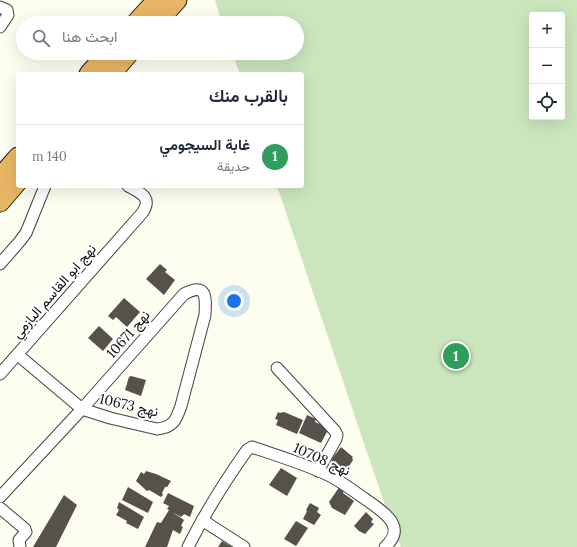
<!DOCTYPE html>
<html lang="ar">
<head>
<meta charset="utf-8">
<style>
	:root { --surface:#fff; --page:#f6f6f7; --text:#1f2937; --muted:#747a83; --line:#e0e1e3; --accent:#b04233 }
	body { margin:0; font-family:Lora,Vazirmatn,serif; background:var(--page); color:var(--text); direction:rtl }
	.controls { position:absolute; right:12px; top:12px; display:grid; overflow:hidden; border-radius:4px; box-shadow:0 4px 16px #0002 }
	.controls button { width:36px; height:36px; display:grid; place-items:center; padding:0; border:0; border-bottom:1px solid var(--line); background:var(--surface); color:var(--text); font:20px sans-serif }
	.you { position:absolute; left:234px; top:301px; width:14px; height:14px; margin:-10px; border:3px solid #fff; border-radius:50%; background:#1a73e8; box-shadow:0 0 0 6px #1a73e833 }
	.badge { display:grid; place-items:center; width:26px; height:26px; border-radius:50%; background:var(--accent); color:#fff; font-size:13px; font-weight:700 }
	.pin { position:absolute; translate:-50% -50%; border:2px solid #fff; box-shadow:0 1px 4px #0006 }
	.list { margin:0; padding:0; list-style:none }
	h2 { display:flex; justify-content:space-between; align-items:center; height:52px; margin:0; padding:0 16px; font-size:17px }
	h2 small { font-size:13px; font-weight:400; color:var(--muted) }
	.list li { display:grid; grid-template-columns:26px 1fr auto; gap:12px; align-items:center; box-sizing:border-box; height:64px; padding:0 16px; border-top:1px solid var(--line) }
	.list b { display:block; font-size:15px; white-space:nowrap }
	.list p { margin:0; font-size:13px; white-space:nowrap; color:var(--muted) }
	.list em { font-size:13px; font-style:normal; color:var(--muted) }
	.icon { flex:none; width:22px; height:22px; fill:none; stroke:currentColor; stroke-width:2; stroke-linecap:round; stroke-linejoin:round }
	.map { position:relative; flex:none; width:577px; height:547px; overflow:hidden; direction:ltr }
	.search { position:absolute; background:var(--surface); box-shadow:0 4px 16px #0002; left:16px; top:16px; width:288px; height:44px; display:flex; align-items:center; gap:10px; box-sizing:border-box; padding:0 14px; border-radius:22px; color:var(--muted); font-size:15px }
	.panel { position:absolute; background:var(--surface); box-shadow:0 4px 16px #0002; left:16px; top:72px; width:288px; height:116px; border-radius:4px; direction:rtl }
	.map>svg:first-child { display:block }
	.green { fill:#cbe5bd; fill-rule:evenodd }
	.building { fill:#55514b }
	.lines { fill:none; stroke-linecap:round; stroke-linejoin:round }
	.street-casing { stroke:#414141; stroke-width:13 }
	.highway-casing { stroke:#1f1f1f; stroke-width:21 }
	.street { stroke:#fff; stroke-width:11 }
	.highway { stroke:#e6b665; stroke-width:19 }
	.labels { text-anchor:middle; dominant-baseline:central; stroke-width:4; stroke-linejoin:round; paint-order:stroke }
	.street-label { font-size:14px; fill:#0e0e0e; stroke:#fff }
</style>
</head>
<body>
<div class="map">
<svg width="577" height="547" viewBox="0 0 577 547">
	<rect width="100%" height="100%" fill="#fdfdf0"/>
	<path class="green" d="M215,0H577V547H401L392,526L277,186H302V74H240L232,53H297V23H222ZM532,15H562V117H532Z"/>
	<g class="building">
		<path d="M160,264L167,270L165,272L175,280L164,295L146,279Z"/>
		<path d="M124,298L140,312L127,327L116,317L113,320L108,316Z"/>
		<path d="M99,326L113,339L103,351L88,338Z"/>
		<path d="M131,376L146,380L141,396L125,390L129,377Z"/>
		<path d="M278,412L280,413L284,412L303,420L297,434L276,425L278,420L275,419Z"/>
		<path d="M307,415L316,419L315,422L329,428L321,443L299,433Z"/>
		<path d="M341,447L353,457L352,458L353,460L346,471L331,460Z"/>
		<path d="M281,468L297,478L287,496L269,485Z"/>
		<path d="M146,471L156,474L171,481L167,487H165L162,493L163,495L161,497L149,490L147,491L136,481L141,472L144,474Z"/>
		<path d="M340,486L344,490L343,493L354,501L345,515L332,508L329,502Z"/>
		<path d="M128,487L153,502L148,513L122,500Z"/>
		<path d="M168,493L194,506L190,517L184,514L181,517L172,512L184,520L181,526L183,527L180,534L173,530L167,547H145L157,522L161,523L169,510L167,509L169,506L163,503Z"/>
		<path d="M64,495L77,505L56,547H33Z"/>
		<path d="M119,502L144,517L138,529L126,523L127,521L116,515L119,510L117,508Z"/>
		<path d="M310,503L319,508L317,512L321,515L314,525L303,519L307,511L306,510Z"/>
		<path d="M366,512L373,519L371,522L374,524L365,534L359,531L354,526Z"/>
		<path d="M296,521L308,528L296,546L284,539Z"/>
		<path d="M222,541L232,547H218Z"/>
	</g>
	<g class="lines">
		<g class="street-casing">
			<g id="street">
				<path d="M0,7L7,10L8,15L0,27"/>
				<path d="M0,264L20,241L26,233L45,186"/>
				<path d="M277,368L335,431L337,435L336,439L318,471"/>
				<path d="M0,374L143,212C152,197 141,193 128,186"/>
				<path d="M0,497L82,409L184,294C207,282 206,297 205,315L181,406C176,420 174,427 157,429L110,418L82,409L18,355"/>
				<path d="M0,508L25,529L26,532L19,540L20,547"/>
				<path d="M202,520L244,547"/>
				<path d="M188,547C205,513 225,481 247,450L252,447C278,456 309,465 332,477C345,484 356,493 368,501C385,513 407,527 385,547"/>
			</g>
		</g>
		<g class="highway-casing">
			<g id="highway">
				<path d="M136,23L157,0"/>
				<path d="M156,23L177,0"/>
				<path d="M89,74L108,53"/>
				<path d="M111,74L129,53"/>
				<path d="M0,178L18,157"/>
				<path d="M0,202L18,181"/>
			</g>
		</g>
		<use href="#street" class="street"/>
		<use href="#highway" class="highway"/>
	</g>
	<g class="labels">
		<g class="street-label">
			<text transform="translate(54 291) rotate(-49)">نهج ابو القاسم البازمي</text>
			<text transform="translate(128 334) rotate(-49)">نهج 10671</text>
			<text transform="translate(129 405) rotate(13)">نهج 10673</text>
			<text transform="translate(322 459) rotate(24)">نهج 10708</text>
		</g>
	</g>
</svg>
<div class="controls">
<button>+</button>
<button>−</button>
<button><svg class="icon" aria-label="locate" viewBox="0 0 24 24"><circle cx="12" cy="12" r="6"/><path d="M12 2v4M12 18v4M2 12h4M18 12h4"/></svg></button>
</div>
<div class="you"></div>
<div class="pin badge" style="left:456px;top:356px;background:#2e9e5b">1</div>
<div class="search"><svg class="icon" aria-label="search" viewBox="0 0 24 24"><circle cx="10" cy="10" r="6"/><path d="M15 15l6 6"/></svg>ابحث هنا</div>
<section class="panel">
<h2>بالقرب منك<small></small></h2>
<ul class="list">
<li><span class="badge" style="background:#2e9e5b">1</span><div><b>غابة السيجومي</b><p>حديقة</p></div><em>140 m</em></li>
</ul>
</section>
</div>
</body>
</html>
